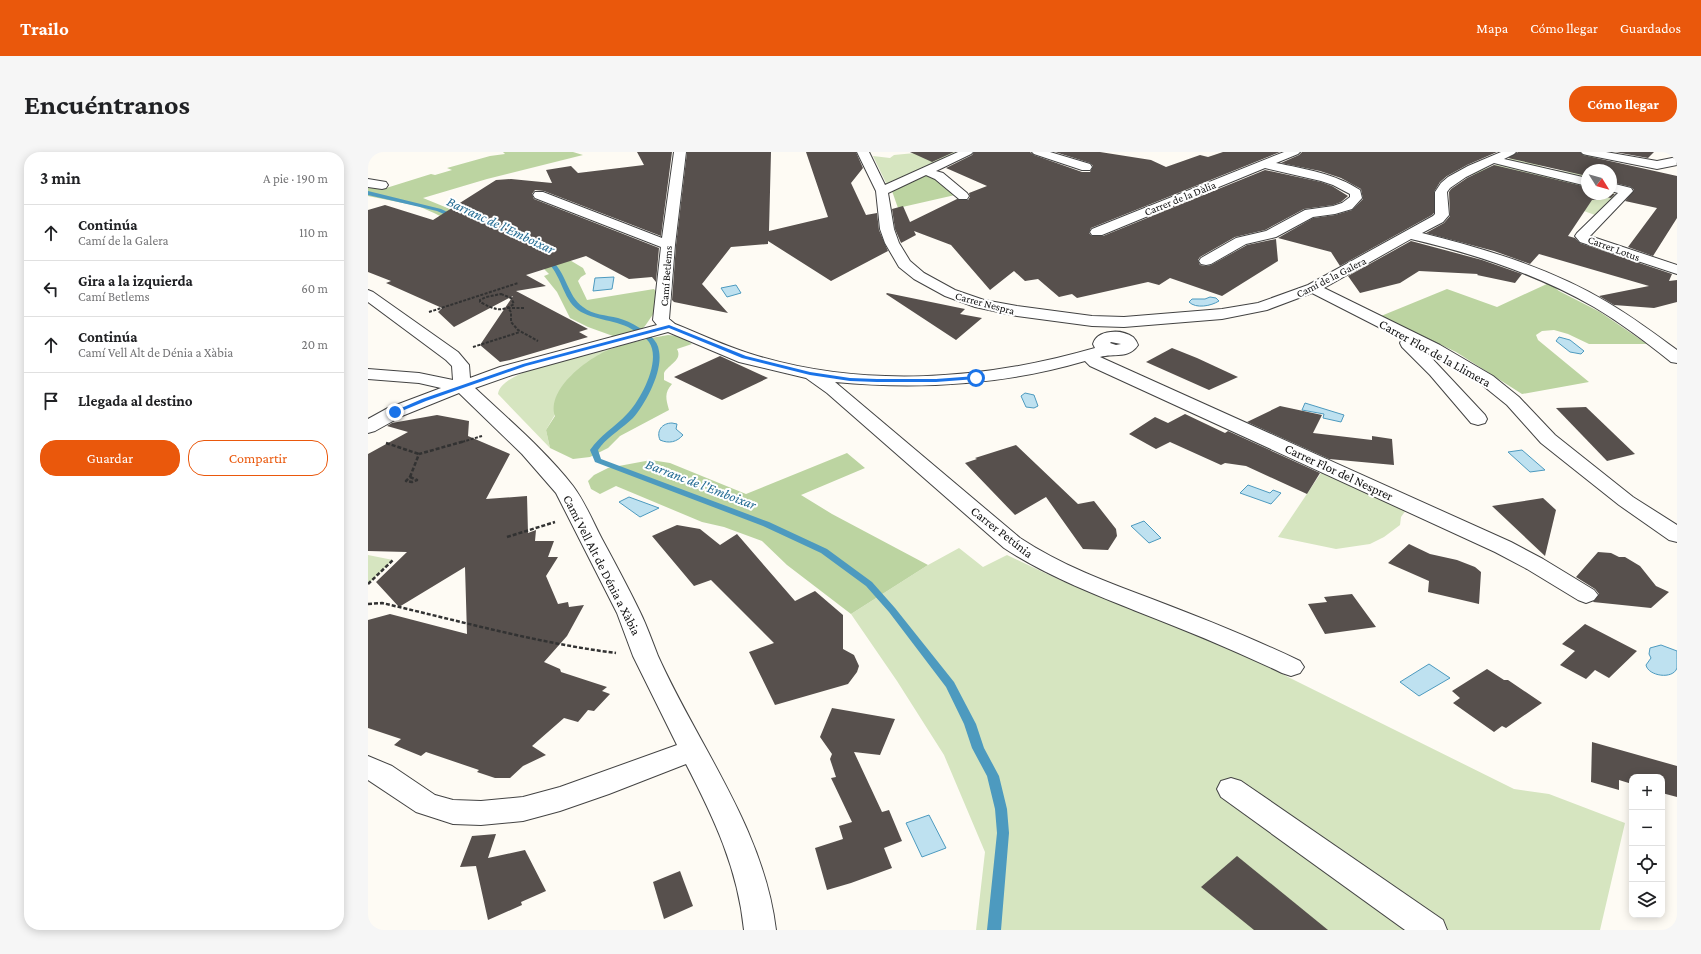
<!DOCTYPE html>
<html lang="es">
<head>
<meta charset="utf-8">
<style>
	:root { --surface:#fff; --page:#f6f6f6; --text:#202124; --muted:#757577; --line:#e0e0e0; --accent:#ea580c }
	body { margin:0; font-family:"Crimson Pro",serif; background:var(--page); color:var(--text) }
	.controls { position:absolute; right:12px; bottom:12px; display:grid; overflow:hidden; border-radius:8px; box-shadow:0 2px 10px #0003 }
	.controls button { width:36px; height:36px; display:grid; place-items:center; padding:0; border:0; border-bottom:1px solid var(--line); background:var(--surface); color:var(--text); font:20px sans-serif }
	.compass { position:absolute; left:1213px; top:12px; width:36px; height:36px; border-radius:50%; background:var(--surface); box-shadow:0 2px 10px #0003; rotate:127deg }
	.stop { position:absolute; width:12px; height:12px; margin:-9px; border:3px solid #1a73e8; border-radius:50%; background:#fff }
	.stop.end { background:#1a73e8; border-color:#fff; box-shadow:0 1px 4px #0008 }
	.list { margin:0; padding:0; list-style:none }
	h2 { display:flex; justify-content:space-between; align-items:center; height:52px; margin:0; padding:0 16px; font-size:17px }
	h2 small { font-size:13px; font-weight:400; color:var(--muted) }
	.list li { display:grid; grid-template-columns:26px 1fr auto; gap:12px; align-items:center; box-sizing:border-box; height:56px; padding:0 16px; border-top:1px solid var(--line) }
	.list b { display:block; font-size:15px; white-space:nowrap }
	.list p { margin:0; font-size:13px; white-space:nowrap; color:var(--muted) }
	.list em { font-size:13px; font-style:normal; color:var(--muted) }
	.actions { display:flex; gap:8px; padding:12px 16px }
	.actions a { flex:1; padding:9px 0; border:1px solid var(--accent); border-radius:16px; text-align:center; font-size:14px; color:var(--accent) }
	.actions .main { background:var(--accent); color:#fff }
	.icon { flex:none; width:22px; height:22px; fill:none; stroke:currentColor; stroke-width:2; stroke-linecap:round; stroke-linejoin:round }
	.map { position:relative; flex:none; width:1309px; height:778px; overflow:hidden; border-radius:16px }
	header { display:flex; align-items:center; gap:24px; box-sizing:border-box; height:56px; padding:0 20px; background:var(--accent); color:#fff }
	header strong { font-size:19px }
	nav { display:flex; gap:22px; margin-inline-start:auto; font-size:14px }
	.intro { display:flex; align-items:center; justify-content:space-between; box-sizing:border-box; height:96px; padding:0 24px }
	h1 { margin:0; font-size:28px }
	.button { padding:10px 18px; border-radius:16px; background:var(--accent); color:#fff; font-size:14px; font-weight:700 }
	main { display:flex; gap:24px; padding:0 24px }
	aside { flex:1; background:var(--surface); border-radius:16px; box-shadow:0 2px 10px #0003 }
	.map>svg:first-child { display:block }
	.green { fill:#d6e5c0 }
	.forest { fill:#bcd4a1 }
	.water { fill:#bee1f0; stroke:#4d9abf }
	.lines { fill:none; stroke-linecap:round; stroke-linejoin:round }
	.stream { fill:#4d9abf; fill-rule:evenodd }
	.building { fill:#57504d }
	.minor-casing { stroke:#434343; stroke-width:2 }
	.path-far1 { stroke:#323232; stroke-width:2; stroke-dasharray:3 1.5; stroke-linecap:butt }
	.path { stroke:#323232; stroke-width:2.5; stroke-dasharray:4 2; stroke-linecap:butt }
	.minor { fill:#fff; fill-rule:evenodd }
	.route { fill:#1a73e8 }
	.labels { text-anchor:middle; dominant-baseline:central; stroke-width:4; stroke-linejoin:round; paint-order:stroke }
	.far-street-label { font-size:11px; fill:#101010; stroke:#fff }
	.street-label { font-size:13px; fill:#101010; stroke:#fff }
	.water-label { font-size:14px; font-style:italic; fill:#266d94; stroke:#fff }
</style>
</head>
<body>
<header>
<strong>Trailo</strong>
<nav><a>Mapa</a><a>Cómo llegar</a><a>Guardados</a></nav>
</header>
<div class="intro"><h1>Encuéntranos</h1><a class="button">Cómo llegar</a></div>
<main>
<aside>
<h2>3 min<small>A pie · 190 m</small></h2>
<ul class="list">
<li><svg class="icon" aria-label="ahead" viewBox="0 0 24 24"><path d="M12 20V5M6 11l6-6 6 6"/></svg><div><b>Continúa</b><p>Camí de la Galera</p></div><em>110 m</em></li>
<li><svg class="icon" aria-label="left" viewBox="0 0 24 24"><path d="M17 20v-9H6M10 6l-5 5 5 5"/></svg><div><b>Gira a la izquierda</b><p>Camí Betlems</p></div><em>60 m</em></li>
<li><svg class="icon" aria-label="ahead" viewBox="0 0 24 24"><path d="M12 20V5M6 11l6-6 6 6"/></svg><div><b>Continúa</b><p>Camí Vell Alt de Dénia a Xàbia</p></div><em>20 m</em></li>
<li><svg class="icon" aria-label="arrive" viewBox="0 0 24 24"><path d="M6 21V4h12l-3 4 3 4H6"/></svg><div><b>Llegada al destino</b></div></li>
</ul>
<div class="actions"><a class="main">Guardar</a><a>Compartir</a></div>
</aside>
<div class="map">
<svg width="1309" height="778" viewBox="0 0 1309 778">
	<rect width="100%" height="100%" fill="#fefbf4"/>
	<g class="green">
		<path d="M557,0H588L521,32L518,31L505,4L522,6L526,3Z"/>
		<path d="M1155,0C1168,17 1183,17 1202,20L1207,0L1228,5L1213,13L1219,18V27L1139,8Z"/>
		<path d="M1130,12L1219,32V42H1243V38L1246,40V44L1227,63L1163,40L1102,22Z"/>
		<path d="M243,197L216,213L178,278L182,296L130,242C133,217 219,203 243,197Z"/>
		<path d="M955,318L1038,358L1033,365L1032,373L1016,385L1002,392L968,397L910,385Z"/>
		<path d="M591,396L615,415L639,403L694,429L872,499L922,526L1146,637L1181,642L1257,671L1232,778H608L617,700L576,603L529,529L483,462L560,413Z"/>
		<path d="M0,403L25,408L0,432Z"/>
	</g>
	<g class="forest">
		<path d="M135,0H205L215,3L119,27L55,46L190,101L215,116L218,122L213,125L210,129L219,148L286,137L289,141L288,158L277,174L273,178L256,184H245L220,175L202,166L189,140L176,124L181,122L173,114L66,61L50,54L0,44V33L15,37L63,22L67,23L84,18L79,16L122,4L137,2Z"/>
		<path d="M558,23L569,27L587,43L530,56L524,39Z"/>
		<path d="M1181,131L1191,139L1232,160L1279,192H1221L1200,182L1186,178L1174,179L1168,183L1170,188L1221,230L1154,242L1088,200L1013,164L1079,137L1129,155Z"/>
		<path d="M300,183L311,184L324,192L309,197C315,208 301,212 296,221V228L304,232C296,241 298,247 301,258L252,284L240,296L222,305L205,307L182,296L178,278L187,264C178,237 221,205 243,197C258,191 283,186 300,183Z"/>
		<path d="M479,301L497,316L433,343L464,362L560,413L483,462L419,413L394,389L356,375L334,370L248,334L232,342L223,337L220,329L226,323L240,316L283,308L302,311L378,342Z"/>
	</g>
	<g class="water">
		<path d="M246,125L244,137L225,139L227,126Z"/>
		<path d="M368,133L373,141L359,145L353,136Z"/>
		<path d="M842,145L848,146L851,149C843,154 828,157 821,150L824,147H837Z"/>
		<path d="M1191,185L1202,188L1216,199L1213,202L1202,200L1188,189Z"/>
		<path d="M657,241L666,243L670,254L666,256L658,255L653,244Z"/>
		<path d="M937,251L976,263L973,270L955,266L956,262L934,258Z"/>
		<path d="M304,271L309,272L308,277L315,283C309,290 301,292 292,288C288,279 294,271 304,271Z"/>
		<path d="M1154,298L1177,318L1162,320L1140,300Z"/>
		<path d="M880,333L902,341L905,338L913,341L903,352L872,341Z"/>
		<path d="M261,345L291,356L272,365L251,350Z"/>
		<path d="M776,369L793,386L781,391L763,374Z"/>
		<path d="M1293,493L1309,499C1309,504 1309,511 1309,516C1305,528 1280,524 1278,513L1283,506L1281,502L1282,496Z"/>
		<path d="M1061,512L1082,526L1051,544L1032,530Z"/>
		<path d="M561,663L578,696L554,705L538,671Z"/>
	</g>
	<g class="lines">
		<g class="stream">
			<path d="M0,39L73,57L90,65L85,66L69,59L0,43Z"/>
			<path d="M177,106H181C199,120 199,144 215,155C225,163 238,163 250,166C257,168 264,171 270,175C279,180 290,188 291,199C295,219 278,251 265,266C255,276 242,283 233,294L230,298L233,307L401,370L459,397L504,430L527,456L586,530L608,572L616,596L631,624L639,657L641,681L633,778H619L629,681L627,657L619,624L604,596L596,572L578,535L521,460L498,434L453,401L395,374L227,310L222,298C232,283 247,275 259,262C272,249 294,209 281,190C278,186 272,182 267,179C249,167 226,169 210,158C194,146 194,122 177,108Z"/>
		</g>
	</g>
	<g class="building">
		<path d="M269,0H304L293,84L176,39L167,38L164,42L166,47L291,96L288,130L284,125L261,127L218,104L158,123L178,134L148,139L220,177L211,180L220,185L142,208L132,210L112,193L145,144L86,175L70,160L74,156L18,131L23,129L0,120V58L17,53L65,68L128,28L143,27L184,31L178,18L203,14L210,21L276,13Z"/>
		<path d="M319,0H403L401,79L460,65L438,0H488L495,16L483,31L498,63L509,61L511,78L520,99L463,129L400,89V92L363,95L334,132L360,161L306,150L304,148L308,93Z"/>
		<path d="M542,0H586L564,10Z"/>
		<path d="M606,0H662L666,3L714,20H722L725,14L722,11L687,0H732L783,8L798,15L832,3L840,5L855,0H912L723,76L721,81L724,84H735L897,18L953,30L964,34L980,44L973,50L965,53L936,57L897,78L867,85L832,105L830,108L832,113L838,114L843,113L879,93L908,87L910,109L854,144L802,126L791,133L780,130L709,146L704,142L691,145L670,127L657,129L646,119L622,138L583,93L546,79L548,83L533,91L527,77L524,57L535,54L542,70L589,47L600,48L602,45L601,41L619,34L578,16L604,3Z"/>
		<path d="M934,0H1129L1099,13L1079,24L1072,30L1066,40V61L1064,63L972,114L963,100L910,86L945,66L967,63L984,58L995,47L993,37L973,26L952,19L913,11L931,3Z"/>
		<path d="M1150,0H1212L1215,3L1309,24V66L1285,104L1260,95L1289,56L1257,49L1266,38L1263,35L1243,30V18H1219V24L1140,6Z"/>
		<path d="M1247,0H1286L1280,6Z"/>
		<path d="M1126,13L1219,35V42H1243V41L1247,42L1243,46L1233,44L1229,48H1224L1200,84L1207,86L1212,91L1304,122L1301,129L1309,128V150L1286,156L1246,153L1231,144L1281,134L1171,102L1162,112L1126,99L1058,81L1076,71L1082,64L1081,40L1083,37L1099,26Z"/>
		<path d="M1043,89L1114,108L1154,122L1147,131L1109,123L1110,122L1051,119L1032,131L992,141L980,124Z"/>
		<path d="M519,141L597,157L592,162L614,166L588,188L518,142Z"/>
		<path d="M804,196L829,206L870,225L841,238L778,210Z"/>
		<path d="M352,204L400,226L354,248L306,225Z"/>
		<path d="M912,254L954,263L945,281L1004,288V284L1024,287L1026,313L961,307L879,270Z"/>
		<path d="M1218,255L1267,302L1239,309L1188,256Z"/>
		<path d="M817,262L857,281L860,279L952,321L939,342L878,314L857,311L853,313L802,290L788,297L761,282L787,265L800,271Z"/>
		<path d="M69,263L101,269L100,284L142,302L118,347L159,344L160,381L168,378L167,389H186L180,405H190L178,424L190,452L200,450L201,455L216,453L199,484L176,510L192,517L193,520L239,535L234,539L242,542L226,559L220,558L210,570L196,566L164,594L178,603L155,614L142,626H127L109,620L111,618L58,600L53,604L26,593L33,587L0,576V468L22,462L99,482L97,415L31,455L8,430L39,400L0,399V302L40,280L19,274L24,271Z"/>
		<path d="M648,293L710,352L726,349L748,377L749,384L740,398L715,397L678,345L647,363L597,311L609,307L607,306Z"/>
		<path d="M1175,346L1188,358L1177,404L1124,354Z"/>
		<path d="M309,373L332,377L352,393L369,382L427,449L447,439L475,463V497L486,503L491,514L489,520L480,532L407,553L381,500L406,491L343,428L326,434L284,384Z"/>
		<path d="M1041,392L1062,402L1089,408L1107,415L1113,420L1111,452L1060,440L1061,429L1020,411Z"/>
		<path d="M1230,400L1243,401L1251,405H1257L1272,414L1288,434L1301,440L1283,456L1225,450L1231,442L1227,437L1208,425Z"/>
		<path d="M984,442L1008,475L957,482L940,452L959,450L956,445Z"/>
		<path d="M1217,472L1269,499L1241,526L1227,518L1218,527L1192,513L1207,499L1194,492Z"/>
		<path d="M1119,517L1136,528H1140L1174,551L1138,576L1134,574L1126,580L1085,551L1092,546L1084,539Z"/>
		<path d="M464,556L527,567L512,603L486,600L514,660L521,658L534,689L516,696L524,716L483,731L459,738L447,696L475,687L471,674L484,670L463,626L468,625L462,607L464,602L452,585Z"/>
		<path d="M1224,590L1309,614V645L1294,641V625H1264V632L1251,628V638L1223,630Z"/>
		<path d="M128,682L120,706L157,698L178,739L153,750L154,753L120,768L108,714L92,715L104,684Z"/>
		<path d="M869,704L960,778H886L833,735Z"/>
		<path d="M312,719L325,754L296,767L285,730Z"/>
	</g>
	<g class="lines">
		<g class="minor-casing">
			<g id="minor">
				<path d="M306,0H318L307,93L301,167L307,172C332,182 357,194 383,202C494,237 617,228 727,196L725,192C729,177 754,177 765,185C767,187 769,190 770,193C761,207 746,201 732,205L1143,390L1175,407L1226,438L1230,443L1226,448L1218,451L1210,448L1159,417L1127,400L722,214L717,209C635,233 552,238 467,230L652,386C693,413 738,430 784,447C834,466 884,486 932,509L936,515L932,521L923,524L914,521C866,498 817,478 768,459C723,441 677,423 636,396L459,241L438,226L371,210L300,180L144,223L107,236C140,267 177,298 205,334C217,350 225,370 234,387C247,411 260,435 272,460C279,474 284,489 290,504C331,595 396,677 408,778H376C370,717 346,666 318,612L241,642L192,659L155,669L113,673L85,672L48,660L0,628V604L24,614L67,643L85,648L113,649L155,645L192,635L309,593L265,504L249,461L188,341L154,302L91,241L34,264L7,279L0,281V267L20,256L73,236L51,231L0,227V217L51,221L85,228L84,214L78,208L0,150V138L5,140L90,200L101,213L102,226L132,215L289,173L285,168L293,95L167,46L165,43L167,40H175L294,86ZM743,190L753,192L748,193L742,191Z"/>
				<path d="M489,0H501L517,33L590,0H605L603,2L568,19L575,21L599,41L601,44L599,47H591L567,27L558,23L520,41L526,77L531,91L542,109L556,121L587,138L616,148L649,154L724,164L756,165L854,157L890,151L940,133L1065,64L1067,62V40L1073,31L1080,25L1100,14L1133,0H1148L1146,2L1136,7L1219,26V34L1126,11L1098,25L1082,36L1079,40L1081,63L1075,70L1054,81C1118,97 1182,116 1239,150C1263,164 1286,181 1309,198V211L1303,210C1278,190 1253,171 1226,155C1169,122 1107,102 1043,87L956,136L1072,193L1125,224L1151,245L1187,283L1265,345L1309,373V390L1301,388L1251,353L1173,291L1139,253L1113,232L1058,200L1117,263L1119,267L1117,271L1110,273L1103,271L1062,223L1034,195L1032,191L1034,187L944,141L899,158L854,167L756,175L724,174L649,164L607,155L577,144L546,127L531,115L517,91L512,77L508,39Z"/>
				<path d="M664,0H682L722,12L724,15L722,18H714L666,2Z"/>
				<path d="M916,0H932L930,2L908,11C937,17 968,22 992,38L994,46L984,57L967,62L945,65L908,85L878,92L843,112L838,113L833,112L831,109L833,106L868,86L898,79L937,58L965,54L974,51L982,45V42L965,33L953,29L897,16L734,83H724L722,80L724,77Z"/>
				<path d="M1213,0H1238L1289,9L1309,5V13L1289,17L1219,3L1215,2Z"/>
				<path d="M0,27L18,30L20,33L18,36L14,37L0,35Z"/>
				<path d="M1243,31L1263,36L1265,39L1222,84L1309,113V122L1212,90L1207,84L1209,81L1250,41L1243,39Z"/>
				<path d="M863,626L873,629L1075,768L1079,778H1037L853,645L849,637L853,629Z"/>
			</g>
		</g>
		<g class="path-far1">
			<path d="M133,142L143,146L146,152C132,161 126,157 112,150V148L118,145Z"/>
			<path d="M156,156H140L143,160V170L150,178L170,189"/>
			<path d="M61,160L150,131"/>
			<path d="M105,195L152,180"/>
			<path d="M94,290L114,284"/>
		</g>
		<g class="path">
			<path d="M18,291L51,302"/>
			<path d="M42,325L49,328L44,330L38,329Z"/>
			<path d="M42,325L51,302L97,289"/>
			<path d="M139,385L187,370"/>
			<path d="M0,432L25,408"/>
			<path d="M0,452L14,451C92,469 169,491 248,501"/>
		</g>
		<use href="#minor" class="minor"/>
	</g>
	<path class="route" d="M301,173L378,204L442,220L482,226L509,227H568L608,224L611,226L608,227L568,230H509L482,229L442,223L374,206L301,176L158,214L58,249L29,261L24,260L54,247L155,212Z"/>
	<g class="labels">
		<g class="far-street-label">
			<text transform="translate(812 46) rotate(-22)">Carrer de la Dàlia</text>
			<text transform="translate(1246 96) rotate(20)">Carrer Lotus</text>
			<text transform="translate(298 124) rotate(-86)">Camí Betlems</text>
			<text transform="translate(963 125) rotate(-27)">Camí de la Galera</text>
			<text transform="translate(617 151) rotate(15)">Carrer Nespra</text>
		</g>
		<g class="street-label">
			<text transform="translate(1067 201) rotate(29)">Carrer Flor de la Llimera</text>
			<text transform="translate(971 320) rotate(25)">Carrer Flor del Nesprer</text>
			<text transform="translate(634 380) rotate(38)">Carrer Petúnia</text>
			<text transform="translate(234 413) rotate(63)">Camí Vell Alt de Dénia a Xàbia</text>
		</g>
		<g class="water-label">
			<text transform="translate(133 73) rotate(25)">Barranc de l'Emboixar</text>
			<text transform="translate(333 332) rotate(21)">Barranc de l'Emboixar</text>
		</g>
	</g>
</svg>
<div class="controls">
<button>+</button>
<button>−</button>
<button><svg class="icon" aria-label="locate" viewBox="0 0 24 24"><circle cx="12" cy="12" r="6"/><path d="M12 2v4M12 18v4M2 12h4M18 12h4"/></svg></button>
<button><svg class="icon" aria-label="layers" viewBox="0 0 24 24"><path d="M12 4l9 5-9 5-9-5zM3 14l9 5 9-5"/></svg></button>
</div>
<svg class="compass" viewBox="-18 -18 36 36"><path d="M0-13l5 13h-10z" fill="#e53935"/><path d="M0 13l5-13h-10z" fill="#757577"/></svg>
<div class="stop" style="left:608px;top:226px"></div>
<div class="stop end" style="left:27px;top:260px"></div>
</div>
</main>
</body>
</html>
